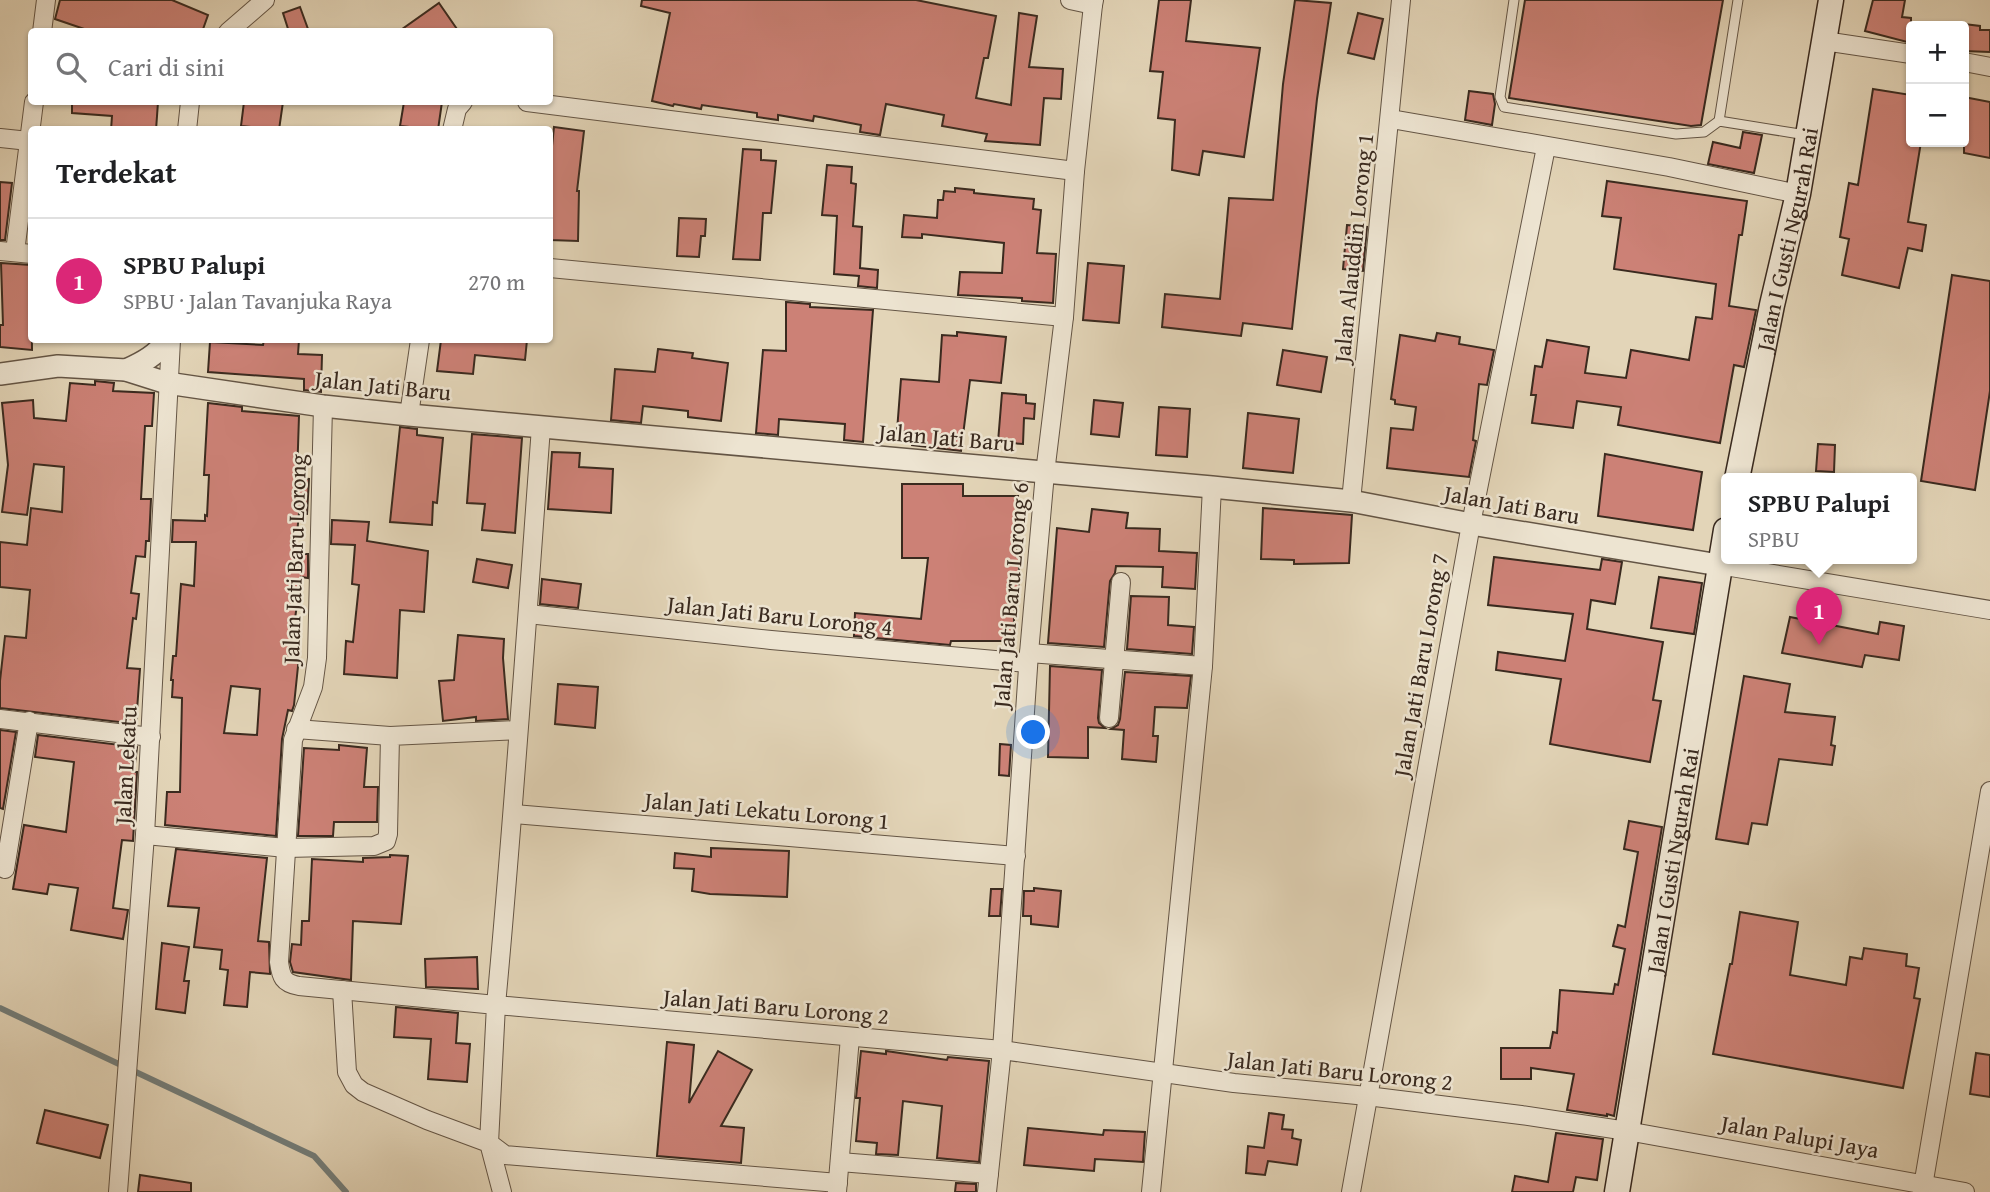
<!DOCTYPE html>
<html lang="id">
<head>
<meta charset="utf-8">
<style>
	:root { --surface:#fff; --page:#f6f6f6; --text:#202124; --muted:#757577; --line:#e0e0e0; --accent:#db2777 }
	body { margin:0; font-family:"Gentium Book Plus",serif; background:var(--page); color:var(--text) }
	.controls { position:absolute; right:21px; top:21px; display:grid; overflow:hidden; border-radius:7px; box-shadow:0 2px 5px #0004 }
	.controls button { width:63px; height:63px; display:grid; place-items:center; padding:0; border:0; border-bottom:2px solid var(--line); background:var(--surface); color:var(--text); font:35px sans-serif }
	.you { position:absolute; left:1034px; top:733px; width:24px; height:24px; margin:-18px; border:5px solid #fff; border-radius:50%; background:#1a73e8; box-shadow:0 0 0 10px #1a73e833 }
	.badge { display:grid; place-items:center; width:46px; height:46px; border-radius:50%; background:var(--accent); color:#fff; font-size:23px; font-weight:700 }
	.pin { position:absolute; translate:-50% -58px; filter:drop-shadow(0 2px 4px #0008) }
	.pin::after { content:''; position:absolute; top:37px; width:24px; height:21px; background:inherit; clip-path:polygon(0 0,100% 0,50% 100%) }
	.popup { position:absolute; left:1721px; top:473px; width:196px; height:91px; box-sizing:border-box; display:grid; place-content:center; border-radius:7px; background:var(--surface); filter:drop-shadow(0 2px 5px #0005); font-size:23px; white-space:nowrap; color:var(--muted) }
	.popup b { font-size:26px; color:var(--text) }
	.popup::after { content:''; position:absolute; left:50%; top:100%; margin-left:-14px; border:14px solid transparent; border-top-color:var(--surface) }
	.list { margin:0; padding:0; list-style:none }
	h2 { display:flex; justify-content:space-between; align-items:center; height:91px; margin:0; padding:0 28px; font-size:30px }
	h2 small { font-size:23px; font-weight:400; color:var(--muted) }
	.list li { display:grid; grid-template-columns:46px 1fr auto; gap:21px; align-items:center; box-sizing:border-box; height:126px; padding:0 28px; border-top:2px solid var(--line) }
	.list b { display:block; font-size:26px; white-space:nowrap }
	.list p { margin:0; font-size:23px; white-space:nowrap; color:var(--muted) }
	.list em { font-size:23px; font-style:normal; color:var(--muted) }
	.icon { flex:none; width:38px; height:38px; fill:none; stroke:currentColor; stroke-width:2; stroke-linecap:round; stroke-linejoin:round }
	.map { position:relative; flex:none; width:1990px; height:1192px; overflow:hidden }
	.search { position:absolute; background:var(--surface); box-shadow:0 2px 5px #0004; left:28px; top:28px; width:525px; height:77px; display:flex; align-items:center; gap:18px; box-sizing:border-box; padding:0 24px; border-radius:7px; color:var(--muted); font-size:26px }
	.panel { position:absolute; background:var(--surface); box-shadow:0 2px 5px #0004; left:28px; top:126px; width:525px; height:217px; border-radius:7px }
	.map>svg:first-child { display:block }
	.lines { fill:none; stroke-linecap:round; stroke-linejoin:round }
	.stream { stroke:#737e7b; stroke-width:6 }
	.building { fill:#cc8176; stroke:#3a2a1f; stroke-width:2; fill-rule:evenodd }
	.service-casing { stroke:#645545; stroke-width:11 }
	.minor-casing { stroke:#645545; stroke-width:20 }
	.tertiary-casing { stroke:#645545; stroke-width:24 }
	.secondary-casing { stroke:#3a2a1f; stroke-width:27 }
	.service { stroke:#ede4d1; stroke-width:9 }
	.minor { stroke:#ede4d1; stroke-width:18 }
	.tertiary { stroke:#ede4d1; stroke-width:21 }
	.secondary { stroke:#ede4d1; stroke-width:24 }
	.labels { text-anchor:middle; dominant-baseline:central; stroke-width:5; stroke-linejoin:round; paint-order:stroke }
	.street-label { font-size:23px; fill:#3a2a1f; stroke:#ede4d1 }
</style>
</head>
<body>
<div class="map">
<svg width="1990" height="1192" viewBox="0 0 1990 1192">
	<rect width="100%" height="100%" fill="#e3d5b8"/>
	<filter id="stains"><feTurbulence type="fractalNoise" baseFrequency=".00286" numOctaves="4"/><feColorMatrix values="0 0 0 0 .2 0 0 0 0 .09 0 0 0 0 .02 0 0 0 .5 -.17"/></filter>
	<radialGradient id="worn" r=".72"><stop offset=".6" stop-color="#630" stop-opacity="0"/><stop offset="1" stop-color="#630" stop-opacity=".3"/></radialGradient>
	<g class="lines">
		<path class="stream" d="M0,1008L314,1156L346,1192"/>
	</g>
	<g class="building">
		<path d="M60,0H172L208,15L202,32H93L55,19Z"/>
		<path d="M642,0H916L996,16L988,58H984L976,98L1011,105L1019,13L1037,16L1029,67L1063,69L1061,99L1044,98L1040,145L985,141L987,134L942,126L944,115L886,104L880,135L860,132L861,125L814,116L813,121L778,115V120L757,117V113L702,105L701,109L674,104L673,106L652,101L670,13L641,6Z"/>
		<path d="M1159,0H1191L1186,41L1260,48L1244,157L1203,151L1199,175L1172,170L1175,120L1158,118L1163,72L1150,71Z"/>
		<path d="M1295,0L1331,3L1317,99L1292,329L1243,323L1241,336L1162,327L1165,294L1220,299L1229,198L1273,200L1283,84Z"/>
		<path d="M1525,0H1723L1701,125L1691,126L1509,98Z"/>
		<path d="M1873,0H1905L1902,17L1911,18V43L1865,31Z"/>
		<path d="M439,3L459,32H398Z"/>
		<path d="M300,7L308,29L289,32L283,13Z"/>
		<path d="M1358,13L1383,19L1374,59L1348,53Z"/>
		<path d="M1964,24L1980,26V30H1990V52L1964,51Z"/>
		<path d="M1873,89L1911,95V142H1921L1908,222L1926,225L1922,251L1908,248L1899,288L1842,275L1849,239L1840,237L1849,183L1858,185Z"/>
		<path d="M1469,91L1493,94L1495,104L1492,125L1465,120Z"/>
		<path d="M1964,97L1990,102V158L1964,153Z"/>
		<path d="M72,102H158L156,130H111L112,116L72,113Z"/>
		<path d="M244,102H283L279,130L241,126Z"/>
		<path d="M404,102H442L438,130L400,126Z"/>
		<path d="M554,127L584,131L577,191H579L578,241L550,240V165Z"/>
		<path d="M1743,132L1762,135L1754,173L1708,164L1713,142L1740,148Z"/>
		<path d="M743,149L761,150V160L776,161L771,213H763L760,260L733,259Z"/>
		<path d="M827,165L852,167L851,183L856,184L853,226L862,227L860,268L878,270L877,288L858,286L859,276L834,274L837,216L822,215Z"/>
		<path d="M1607,181L1747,201L1742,235H1739L1729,306L1756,310L1744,367L1734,365L1720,443L1618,425L1621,407L1577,401L1573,428L1532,423L1536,395H1531L1535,366L1542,367L1547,340L1589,347L1585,373L1626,378L1631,350L1689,360L1696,317L1712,319L1716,284L1614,269L1621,218L1602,216Z"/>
		<path d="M0,182L12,183L5,240H0Z"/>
		<path d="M955,188L974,190V193L1034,199L1033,209L1041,210L1037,253L1056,254L1053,303L1022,301V298L958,295L960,272L1002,273L1004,243L922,234V238L902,237L904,215L937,218L938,200H943L944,191L955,192Z"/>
		<path d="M679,218L706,219L705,236H701L699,257L677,256Z"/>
		<path d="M1347,225L1367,227L1363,271L1343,269Z"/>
		<path d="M1,263L31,265L32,350L0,347V325H3Z"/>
		<path d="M1088,263L1124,266L1119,323L1083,320Z"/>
		<path d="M1952,275L1990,281V391L1975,490L1921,481Z"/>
		<path d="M786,302L810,304V307L873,310L863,442L844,440L845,424L779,419L778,435L756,433L763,350L786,351Z"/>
		<path d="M957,332L1006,337L1001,383L970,380L961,451L912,445L913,432L897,431L901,379L939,382L942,335L957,336Z"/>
		<path d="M1437,333L1460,337L1459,344L1494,350L1487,385L1479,384L1473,440L1476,441L1469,477L1387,468L1391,428L1413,430L1416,407L1395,404V400L1391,399L1400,335L1435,341Z"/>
		<path d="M264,340H299L298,354L322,355L321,392L304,390V379L208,372L210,342L263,345Z"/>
		<path d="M441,340H527L525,360L475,355L473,374L437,371Z"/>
		<path d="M658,349L693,353L692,358L728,363L721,421L688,417V411L643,406L641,423L611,420L615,369L655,372Z"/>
		<path d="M1283,350L1327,357L1321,392L1277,385Z"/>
		<path d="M95,381L114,383L113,391L154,393L152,426H145L141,499H151L149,541H146L145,557L136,556L131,593L139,594L136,619L133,618L127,668L140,669L136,724L0,708V681L5,636L26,638L30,590L0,587V542L27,545L31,508L62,512L64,467L34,464L27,515L2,512L8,465L2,403L33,400L34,418L66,421L70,383L95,385Z"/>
		<path d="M1002,393L1026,395V403L1035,404L1034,419L1024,418L1023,444L998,442Z"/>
		<path d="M1094,400L1123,403L1119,437L1091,434Z"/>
		<path d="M208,403L242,407V411L299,416L297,478L309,479L307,514L299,513L295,554H308V578L301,577L291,646L300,647L294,705L292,711L288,710L282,739L276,836L165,825L167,792H180L182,698L172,697L173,680H171L173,656H176L181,584L194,586L196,542H172L173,520L205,521V515L207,516L209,475H204ZM231,686L260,689L257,735L224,733Z"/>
		<path d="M1159,407L1190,409L1187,457L1156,455Z"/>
		<path d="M1248,413L1299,419L1293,473L1243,468Z"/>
		<path d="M400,427L417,429V435L443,438L437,503L433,502L432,525L390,522Z"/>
		<path d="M472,434L522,438L515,533L482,530L485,504L467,503Z"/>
		<path d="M1818,444L1835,445L1834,472L1816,471Z"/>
		<path d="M552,452L580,453L579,467L613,469L611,513L548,509Z"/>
		<path d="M1605,454L1702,472L1693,530L1598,516Z"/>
		<path d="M902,484H963V496H1018L1016,555H1019V595H1014V641H951L950,645L854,636L855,613L921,619L928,558H902Z"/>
		<path d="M1263,508L1352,515L1349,563L1294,564V560L1261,559Z"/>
		<path d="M1092,509L1128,513L1126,528L1160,529L1159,551L1197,553L1195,589L1162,587L1163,567L1116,566L1115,573L1110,581L1104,647L1048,643L1057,528L1089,532Z"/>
		<path d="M332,520L369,522L367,541L428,551L424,612L400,610L397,678L344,674L346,641L353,642L359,585L352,584L355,545L331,544Z"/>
		<path d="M1494,557L1600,570L1602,559L1622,562L1615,604L1591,600L1587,629L1663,642L1653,700L1661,701L1650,762L1550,744L1561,679L1496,670L1498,652L1565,661L1573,614L1488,605Z"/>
		<path d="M477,559L512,565L508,588L473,582Z"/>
		<path d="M1659,577L1702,583L1694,634L1651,628Z"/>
		<path d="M542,579L581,584L578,608L540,604Z"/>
		<path d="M1131,596L1169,597L1168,625L1194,627L1192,654L1127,649Z"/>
		<path d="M1790,617L1878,634L1880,622L1904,626L1899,660L1865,655L1862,667L1782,653Z"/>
		<path d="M458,635L504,639L503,658L508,719L476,721V717L443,721L439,681L454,680Z"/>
		<path d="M1050,666L1102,670L1098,718L1099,723L1105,728L1088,727V758L1048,757Z"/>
		<path d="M1125,672L1191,676L1187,708L1155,707L1153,736H1158L1156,762L1122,759L1124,730L1111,729L1118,725L1120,719Z"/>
		<path d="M1744,676L1790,684L1785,712L1835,717L1831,745L1835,746L1832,765L1779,759L1767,825L1752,823L1748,844L1716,839Z"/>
		<path d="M558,684L598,687L595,728L555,724Z"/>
		<path d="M0,730L16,732L3,809L0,808Z"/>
		<path d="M38,735L137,747L134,772H137L133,841L122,840L113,908L128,910L123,939L71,930L78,888L49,884L47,894L13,889L24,825L66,832L74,762L35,757Z"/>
		<path d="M1000,744L1011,745L1009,776L999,775Z"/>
		<path d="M339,745L367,748L364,787H378L377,822H334L333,836H298L304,748L339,750Z"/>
		<path d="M1629,821L1662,827L1614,1116L1607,1114V1116L1567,1110L1574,1074L1531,1068V1079H1501V1048H1550L1553,1032L1557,1033L1560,990L1613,994L1615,984L1618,985L1625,949L1613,946L1618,925L1625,927L1638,852L1624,849Z"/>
		<path d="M711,848L789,851L787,897L710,894L692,891L694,869L674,868L675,853L711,857Z"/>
		<path d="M176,849L267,858L258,941L269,942L270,974L250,972L247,1007L224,1005L228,970L220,969L222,950L194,947L199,908L168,906Z"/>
		<path d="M390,855L408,856L401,924L353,921L351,980L293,972L290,962L292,944L301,945L302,921H309L312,859L363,862V858L390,857Z"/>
		<path d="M1034,888L1061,891L1058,927L1031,924V916H1023L1024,891H1034Z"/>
		<path d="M991,889H1002L1000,916H989Z"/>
		<path d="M1740,912L1798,922L1790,975L1846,985L1850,957L1862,959L1864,948L1907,954L1906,966L1919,968L1914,998L1920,999L1903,1088L1713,1054L1730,964H1732Z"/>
		<path d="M162,943L189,947L184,981H189L185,1013L156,1009Z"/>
		<path d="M477,957L478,989L426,987L425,959Z"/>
		<path d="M396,1007L458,1013L456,1043L470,1044L467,1082L428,1079L431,1039L394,1037Z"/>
		<path d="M667,1042L694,1045L689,1103L718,1051L752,1070L721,1126L744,1128L741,1163L657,1156Z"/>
		<path d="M861,1051L886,1054V1051L947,1060L948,1057L989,1061L979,1162L937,1158L942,1106L903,1101L898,1155L876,1154L877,1143L856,1141L860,1098H856Z"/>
		<path d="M1976,1053L1990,1055V1097L1970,1094Z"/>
		<path d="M45,1110L108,1125L100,1158L37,1143Z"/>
		<path d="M1269,1113L1284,1115L1282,1129L1293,1130L1292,1138L1301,1140L1297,1165L1268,1161L1265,1175L1246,1173L1248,1146L1264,1148Z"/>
		<path d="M1028,1128L1103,1135L1104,1130L1145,1132L1143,1162L1095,1159L1094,1171L1024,1165Z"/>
		<path d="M1556,1133L1603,1139L1597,1180L1576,1177L1573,1192H1512L1515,1176L1548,1182Z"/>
		<path d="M140,1175L191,1183V1192H138Z"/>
		<path d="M956,1183L976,1184V1192H955Z"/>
	</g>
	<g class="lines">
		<g class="service-casing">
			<g id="service">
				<path d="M1514,0L1500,97L1504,107L1676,134L1704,132L1719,121L1806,135"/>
				<path d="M1719,121L1738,0"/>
			</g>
		</g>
		<g class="minor-casing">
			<g id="minor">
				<path d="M1070,0L1093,5L1094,0"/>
				<path d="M42,32L46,0"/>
				<path d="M228,32L265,0"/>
				<path d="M1824,41L1911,54"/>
				<path d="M1964,62L1990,67"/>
				<path d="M527,102L1075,171L1093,5"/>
				<path d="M1391,119L1669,167L1798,194"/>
				<path d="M187,130L190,102"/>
				<path d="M452,130L457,109L463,102"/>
				<path d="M0,138L29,141"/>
				<path d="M0,251L32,254"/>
				<path d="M15,252L34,102"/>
				<path d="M550,268L1064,317"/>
				<path d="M323,406L317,658L313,687L293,740L279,962C281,977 283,983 299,986L496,1005L489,1143L505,1155L838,1183"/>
				<path d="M409,415L420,340"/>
				<path d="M541,427C527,619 514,812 496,1005L1002,1050L1234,1083L1367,1096L1521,1115L1627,1131L1965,1192"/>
				<path d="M1351,501L1401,0"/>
				<path d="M1719,565L1990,610"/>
				<path d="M528,614L771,640L1028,663"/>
				<path d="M1029,653L1203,666"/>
				<path d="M1109,718L1121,582"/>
				<path d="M0,719L151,737"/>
				<path d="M296,729L390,736"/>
				<path d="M514,814L1016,856"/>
				<path d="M145,835L286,848L374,846L386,841L388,834L390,736L518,730"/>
				<path d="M5,869L29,721"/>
				<path d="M342,990L347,1072L354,1085L363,1092L427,1120L489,1143L502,1192"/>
				<path d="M840,1162L989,1174"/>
				<path d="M118,1192L145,835L171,340"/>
				<path d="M837,1192L850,1037"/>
				<path d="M987,1192L1002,1050L1029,653L1045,473L1064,317L1075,171"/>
				<path d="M1151,1192L1203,666L1212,487"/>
				<path d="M1351,1192L1471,524L1546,147"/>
				<path d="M1922,1192L1990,791"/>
			</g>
		</g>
		<g class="tertiary-casing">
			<g id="tertiary">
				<path d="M126,370C144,362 156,355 168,340"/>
				<path d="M0,374L58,366L126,370L167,383L323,406L409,415L1212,487L1351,501L1471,524L1719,565"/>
			</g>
		</g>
		<g class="secondary-casing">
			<g id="secondary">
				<path id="s1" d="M1737,479L1772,305L1798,194L1831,0"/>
				<path id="s2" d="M1617,1192L1726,530"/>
			</g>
		</g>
		<use href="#service" class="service"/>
		<use href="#minor" class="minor"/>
		<use href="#tertiary" class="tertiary"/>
		<use href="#secondary" class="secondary"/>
	</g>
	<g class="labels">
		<g class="street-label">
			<text stroke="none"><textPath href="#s1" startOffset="245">Jalan I Gusti Ngurah Rai</textPath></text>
			<text transform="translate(1353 248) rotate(-84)">Jalan Alauddin Lorong 1</text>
			<text transform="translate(383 385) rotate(6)">Jalan Jati Baru</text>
			<text transform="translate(947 437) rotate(5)">Jalan Jati Baru</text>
			<text transform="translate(1512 504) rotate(10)">Jalan Jati Baru</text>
			<text transform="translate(294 559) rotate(-88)">Jalan Jati Baru Lorong</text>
			<text transform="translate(1010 595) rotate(-85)">Jalan Jati Baru Lorong 6</text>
			<text transform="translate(780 615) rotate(6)">Jalan Jati Baru Lorong 4</text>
			<text transform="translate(1420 665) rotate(-80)">Jalan Jati Baru Lorong 7</text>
			<text transform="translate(125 765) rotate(-87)">Jalan Lekatu</text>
			<text transform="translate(767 810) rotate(5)">Jalan Jati Lekatu Lorong 1</text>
			<text stroke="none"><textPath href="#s2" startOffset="336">Jalan I Gusti Ngurah Rai</textPath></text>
			<text transform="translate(776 1006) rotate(5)">Jalan Jati Baru Lorong 2</text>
			<text transform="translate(1340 1070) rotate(6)">Jalan Jati Baru Lorong 2</text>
			<text transform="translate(1800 1136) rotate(10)">Jalan Palupi Jaya</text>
		</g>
	</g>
	<rect width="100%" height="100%" filter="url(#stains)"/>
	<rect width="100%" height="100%" fill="url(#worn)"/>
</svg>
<div class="controls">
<button>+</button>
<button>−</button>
</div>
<div class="you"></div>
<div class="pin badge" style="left:1819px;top:645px">1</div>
<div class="popup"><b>SPBU Palupi</b>SPBU</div>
<div class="search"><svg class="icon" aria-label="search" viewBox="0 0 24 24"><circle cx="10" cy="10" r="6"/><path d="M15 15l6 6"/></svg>Cari di sini</div>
<section class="panel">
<h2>Terdekat<small></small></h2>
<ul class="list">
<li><span class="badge">1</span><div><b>SPBU Palupi</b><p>SPBU · Jalan Tavanjuka Raya</p></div><em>270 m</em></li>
</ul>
</section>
</div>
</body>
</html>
